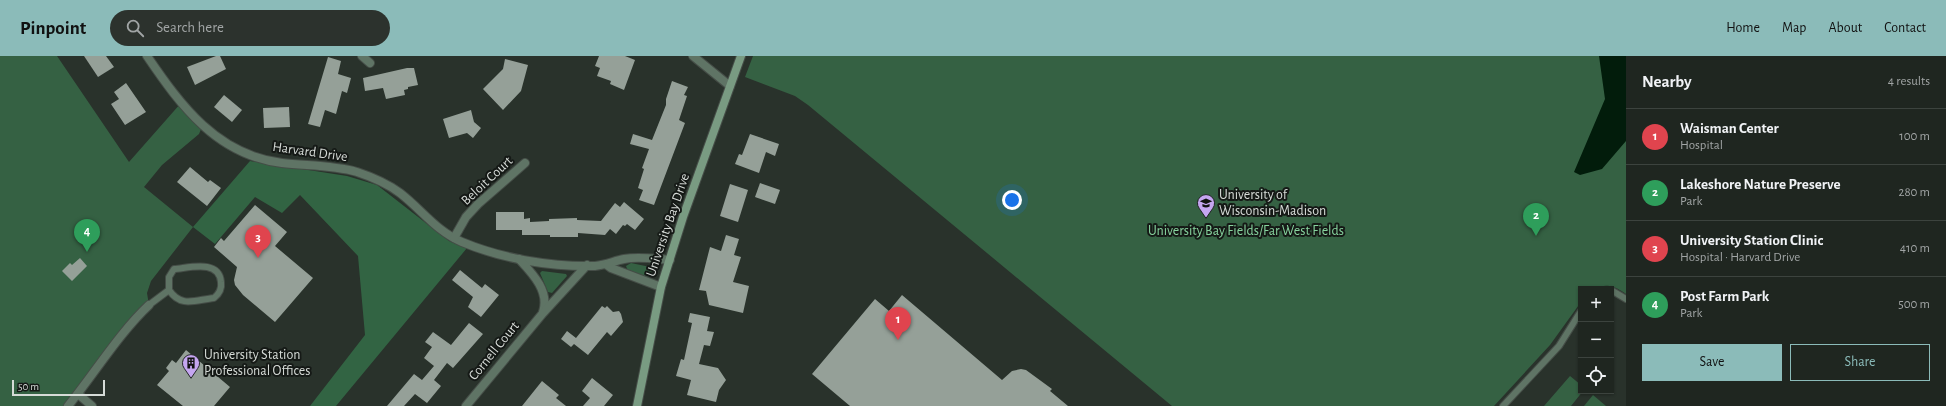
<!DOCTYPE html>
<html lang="en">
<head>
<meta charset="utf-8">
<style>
	:root { --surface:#1f2620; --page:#2c322d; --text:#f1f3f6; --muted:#a1a5a5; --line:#3c433e; --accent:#8bbbb9 }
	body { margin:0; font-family:"Alegreya Sans",sans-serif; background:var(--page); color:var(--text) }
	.controls { position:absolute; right:12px; bottom:12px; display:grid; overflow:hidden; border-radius:0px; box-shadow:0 1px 3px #0004 }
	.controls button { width:36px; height:36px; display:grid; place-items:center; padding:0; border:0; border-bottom:1px solid var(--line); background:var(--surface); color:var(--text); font:20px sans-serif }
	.scale { position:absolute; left:12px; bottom:10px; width:93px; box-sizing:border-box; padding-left:4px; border:2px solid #d6dbd7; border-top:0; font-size:11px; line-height:14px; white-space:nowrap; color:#d6dbd7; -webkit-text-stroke:3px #151916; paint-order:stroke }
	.you { position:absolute; left:1012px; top:144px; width:14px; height:14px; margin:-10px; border:3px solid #fff; border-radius:50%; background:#1a73e8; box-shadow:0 0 0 6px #1a73e833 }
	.badge { display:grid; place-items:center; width:26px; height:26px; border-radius:50%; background:var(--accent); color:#fff; font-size:13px; font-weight:700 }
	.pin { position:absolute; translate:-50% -33px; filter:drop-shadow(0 1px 2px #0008) }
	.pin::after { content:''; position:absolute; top:21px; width:14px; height:12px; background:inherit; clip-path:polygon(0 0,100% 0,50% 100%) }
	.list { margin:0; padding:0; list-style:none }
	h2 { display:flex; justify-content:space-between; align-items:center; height:52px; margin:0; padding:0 16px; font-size:17px }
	h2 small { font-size:13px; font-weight:400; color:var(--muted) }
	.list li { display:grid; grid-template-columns:26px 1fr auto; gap:12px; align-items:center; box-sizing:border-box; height:56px; padding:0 16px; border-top:1px solid var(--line) }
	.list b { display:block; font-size:15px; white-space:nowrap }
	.list p { margin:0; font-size:13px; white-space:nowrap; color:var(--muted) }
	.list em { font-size:13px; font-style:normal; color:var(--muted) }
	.actions { display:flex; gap:8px; padding:12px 16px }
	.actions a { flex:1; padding:9px 0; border:1px solid var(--accent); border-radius:0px; text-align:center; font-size:14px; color:var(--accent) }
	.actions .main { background:var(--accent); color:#111 }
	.icon { flex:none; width:22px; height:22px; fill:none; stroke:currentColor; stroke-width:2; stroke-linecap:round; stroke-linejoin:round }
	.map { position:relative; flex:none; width:1626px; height:350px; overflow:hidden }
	header { display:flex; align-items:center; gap:24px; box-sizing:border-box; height:56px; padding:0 20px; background:var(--accent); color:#111 }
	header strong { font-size:19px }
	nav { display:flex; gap:22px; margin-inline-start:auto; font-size:14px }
	.search { width:280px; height:36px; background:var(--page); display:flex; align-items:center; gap:10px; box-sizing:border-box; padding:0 14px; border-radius:22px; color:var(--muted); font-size:15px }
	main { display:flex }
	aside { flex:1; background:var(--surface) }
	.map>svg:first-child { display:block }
	.green { fill:#356143 }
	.forest { fill:#326443 }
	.water { fill:#021c0b }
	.building { fill:#95a098 }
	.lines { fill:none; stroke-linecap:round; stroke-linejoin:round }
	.lane-casing { stroke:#454d47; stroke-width:8 }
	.street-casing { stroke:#454d47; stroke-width:10 }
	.secondary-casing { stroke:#454d47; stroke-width:10 }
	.lane { stroke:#5f7465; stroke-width:6 }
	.street { stroke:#5f7465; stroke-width:8 }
	.secondary { stroke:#799b82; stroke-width:8 }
	.labels { text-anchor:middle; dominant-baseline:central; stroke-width:4; stroke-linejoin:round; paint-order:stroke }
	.street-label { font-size:14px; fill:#d6dbd7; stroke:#151916 }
	.poi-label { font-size:14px; fill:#d6dbd7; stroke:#151916; text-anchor:start }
	.park-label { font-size:14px; fill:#87d39e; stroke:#151916 }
</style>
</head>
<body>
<header>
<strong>Pinpoint</strong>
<div class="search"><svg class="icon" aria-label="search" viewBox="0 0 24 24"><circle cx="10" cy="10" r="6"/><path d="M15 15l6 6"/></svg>Search here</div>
<nav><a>Home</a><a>Map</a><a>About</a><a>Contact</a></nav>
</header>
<main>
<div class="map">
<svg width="1626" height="350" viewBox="0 0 1626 350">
	<rect width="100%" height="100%" fill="#29322b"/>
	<g class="green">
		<path d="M0,0H57L129,106L181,47L202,71L199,78L162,109L144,131L193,171L151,225L147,237L149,249L68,350H0Z"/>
		<path d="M753,0H1626V238C1605,223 1602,233 1581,233V246L1550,289L1494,350H1172L808,49L795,40L745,21Z"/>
		<path d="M631,207L650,211L652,214L651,220L647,222L628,215L626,210Z"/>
		<path d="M542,215L566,218L567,220L552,237L548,236L540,217Z"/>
		<path d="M1570,320L1581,329V335H1583L1571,350H1544Z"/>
		<path d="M1593,339L1606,350H1584Z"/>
	</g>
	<path class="forest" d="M250,105L347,120L377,129L449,185L467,192L336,350H310L365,279L358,200L300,139L282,157L255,141L215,188L193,171Z"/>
	<path class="water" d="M1599,0H1626V85L1602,113L1580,119L1574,116L1605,43Z"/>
	<g class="building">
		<path d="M84,0H106L114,11L98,21Z"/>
		<path d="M216,0H220L226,13L195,29L187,11Z"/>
		<path d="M599,0H625L635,4L624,34L610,28L611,25L597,20L600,12L595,10Z"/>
		<path d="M328,1L341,5L338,18L351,22L347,37L342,35L336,58L325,54L320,71L308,68Z"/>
		<path d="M505,3L528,9L521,35L503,54L483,33L503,13Z"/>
		<path d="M407,12H414L418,29L408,31V33L404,34L405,39L386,43L383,32L365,35L363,22Z"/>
		<path d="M672,25L688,31L684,39L687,40L679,64L685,67L654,149L639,144L643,134L638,132L644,113L642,112L649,93L630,88L633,78L652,84L666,49V43Z"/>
		<path d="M126,27L146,56L125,69L111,48L119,43L114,36Z"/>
		<path d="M224,39L242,54L232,66L214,51Z"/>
		<path d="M289,51L290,71L264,72L263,52Z"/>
		<path d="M471,54L474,66L481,72L473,82L467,77L449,82L443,63Z"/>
		<path d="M750,78L779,88L775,100L766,96L759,117L735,108L739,98L742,99Z"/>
		<path d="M190,111L208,126L210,124L221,132L207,150L177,126Z"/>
		<path d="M760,127L780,134L775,148L755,141Z"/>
		<path d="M730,128L748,134L738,166L720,160Z"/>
		<path d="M624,146L644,163L635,174L627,168L625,170L623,169L616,178L610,173L605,179L578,177V181H550V179H522V174H496V156H524V163L530,162V166L549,165V163L577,162V164L601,165L615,147L620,151Z"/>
		<path d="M255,149L287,176L275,190L313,222L275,266L243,239L235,229L234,224L237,211L214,191L221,182L224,185Z"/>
		<path d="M726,179L739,183L734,199L741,201L733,226L749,230L743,257L709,249L706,235L699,234L710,191L721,195Z"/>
		<path d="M80,202L87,210L72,225L62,215L70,207L72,209Z"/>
		<path d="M460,214L482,232L485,228L499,239L481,261L468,251L473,241L452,224Z"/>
		<path d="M902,239L1002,324L1012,315L1021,313L1026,314L1052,333L1050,335L1068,350H850L812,318L875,243L889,255Z"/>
		<path d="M602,250L605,252L607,250L613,256L619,255L621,258L623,266L611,280L607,276L588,299L574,288L571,291L561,283L567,275L576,282Z"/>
		<path d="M690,257L710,261L707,275L714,276L710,290L704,289L699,308L718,312L726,324L719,334L716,346L687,339L691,324L676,320L681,303L684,304L692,267L688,266Z"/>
		<path d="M469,267L483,278L453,312L447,307L434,324L441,330L427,347L415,338L404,350H387L414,318L422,324L434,310L424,302L432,291L425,286L433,276L451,289Z"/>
		<path d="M186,294L230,331L214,350H183L157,329L169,315L166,312L172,304L176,307Z"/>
		<path d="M592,322L613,339L604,350H583L590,342L582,335Z"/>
		<path d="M542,325L559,339L556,342L566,350H522Z"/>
	</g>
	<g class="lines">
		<g class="lane-casing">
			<g id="lane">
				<path d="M1611,234L1626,243"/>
				<path d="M149,249L169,234V221L174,213C189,212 219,203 221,226C222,233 219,238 214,242C195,244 181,252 169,234"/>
				<path d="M1503,350L1559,290L1581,255"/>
			</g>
		</g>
		<g class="street-casing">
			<g id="street">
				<path d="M147,0C181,50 217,99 282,107C307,110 332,109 357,116C372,121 388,128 400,137C422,154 436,175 462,186C503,203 551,211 595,210C606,209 614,205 624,203C639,200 655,203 670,204"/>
				<path d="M362,0L370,7"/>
				<path d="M693,0L730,30"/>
				<path d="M454,182L466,161L478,148L525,107"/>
				<path d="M519,203C532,217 550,235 543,256"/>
				<path d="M607,209L611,212L661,231"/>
				<path d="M78,338L92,350"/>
				<path d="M68,350C94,318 120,276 149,249"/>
				<path d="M466,350L543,257L587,209"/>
			</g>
		</g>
		<g class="secondary-casing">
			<path id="secondary" d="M637,350L661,231L683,161L741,0"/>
		</g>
		<use href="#lane" class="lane"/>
		<use href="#street" class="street"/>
		<use href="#secondary" class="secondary"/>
	</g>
	<defs>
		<g id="university-pin" transform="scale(0.9)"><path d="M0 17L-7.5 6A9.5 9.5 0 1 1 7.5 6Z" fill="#c5a6f1" stroke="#151916"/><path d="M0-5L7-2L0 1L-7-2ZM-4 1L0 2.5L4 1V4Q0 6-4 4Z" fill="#111"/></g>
		<g id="building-pin" transform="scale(0.9)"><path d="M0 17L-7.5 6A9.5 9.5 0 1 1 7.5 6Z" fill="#c5a6f1" stroke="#151916"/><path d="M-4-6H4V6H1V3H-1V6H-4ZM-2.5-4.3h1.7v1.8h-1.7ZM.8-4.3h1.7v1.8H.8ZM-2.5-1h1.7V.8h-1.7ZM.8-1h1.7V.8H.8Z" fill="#111"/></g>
	</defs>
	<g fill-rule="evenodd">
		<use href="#university-pin" x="1206" y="147"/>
		<use href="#building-pin" x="191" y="307"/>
	</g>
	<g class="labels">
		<g class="street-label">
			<text transform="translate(310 96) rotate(8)">Harvard Drive</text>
			<text transform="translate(487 125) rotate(-43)">Beloit Court</text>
			<text transform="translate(668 169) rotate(-71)">University Bay Drive</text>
			<text transform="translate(494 295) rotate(-51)">Cornell Court</text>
		</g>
		<g class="poi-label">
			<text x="1219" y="139">University of<tspan x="1219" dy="16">Wisconsin-Madison</tspan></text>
			<text x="204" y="299">University Station<tspan x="204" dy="16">Professional Offices</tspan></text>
		</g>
		<g class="park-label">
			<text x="1246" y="175">University Bay Fields/Far West Fields</text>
		</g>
	</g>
</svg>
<div class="controls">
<button>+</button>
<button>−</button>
<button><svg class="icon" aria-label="locate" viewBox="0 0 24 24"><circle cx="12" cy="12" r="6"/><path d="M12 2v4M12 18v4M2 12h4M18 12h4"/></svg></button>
</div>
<div class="scale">50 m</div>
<div class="you"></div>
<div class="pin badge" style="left:898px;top:284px;background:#e0444e">1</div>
<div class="pin badge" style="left:1536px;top:180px;background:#2e9e5b">2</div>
<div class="pin badge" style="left:258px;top:202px;background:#e0444e">3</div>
<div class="pin badge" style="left:87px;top:196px;background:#2e9e5b">4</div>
</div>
<aside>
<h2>Nearby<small>4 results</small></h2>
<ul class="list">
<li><span class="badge" style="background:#e0444e">1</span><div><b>Waisman Center</b><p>Hospital</p></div><em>100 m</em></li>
<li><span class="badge" style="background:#2e9e5b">2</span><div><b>Lakeshore Nature Preserve</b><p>Park</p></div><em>280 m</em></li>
<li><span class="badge" style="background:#e0444e">3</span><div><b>University Station Clinic</b><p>Hospital · Harvard Drive</p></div><em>410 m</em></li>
<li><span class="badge" style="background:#2e9e5b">4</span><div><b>Post Farm Park</b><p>Park</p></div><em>500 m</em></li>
</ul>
<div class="actions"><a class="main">Save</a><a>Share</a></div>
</aside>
</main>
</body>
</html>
